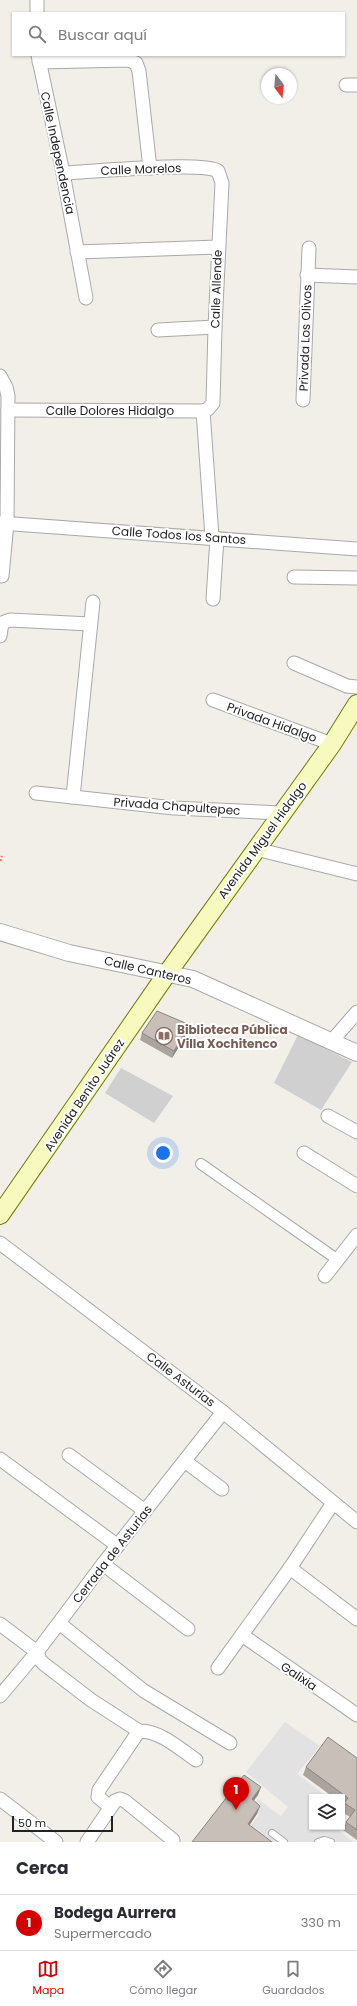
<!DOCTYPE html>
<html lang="es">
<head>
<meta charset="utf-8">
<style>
	:root { --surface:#fff; --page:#f7f7f7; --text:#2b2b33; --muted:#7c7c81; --line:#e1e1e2; --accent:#d40000 }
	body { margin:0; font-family:Poppins,sans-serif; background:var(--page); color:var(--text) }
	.controls { position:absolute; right:12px; bottom:12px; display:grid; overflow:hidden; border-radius:0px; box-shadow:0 1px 3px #0004 }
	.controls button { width:36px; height:36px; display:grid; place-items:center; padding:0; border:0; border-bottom:1px solid var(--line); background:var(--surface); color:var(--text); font:20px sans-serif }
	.compass { position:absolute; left:261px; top:68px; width:36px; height:36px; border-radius:50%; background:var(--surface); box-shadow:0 1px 3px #0004; rotate:164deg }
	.scale { position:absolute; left:12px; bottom:10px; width:101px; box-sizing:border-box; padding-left:4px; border:2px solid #222; border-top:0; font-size:11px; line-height:14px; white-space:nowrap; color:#222; -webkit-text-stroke:3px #fff; paint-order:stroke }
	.you { position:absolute; left:163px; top:1153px; width:14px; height:14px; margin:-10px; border:3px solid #fff; border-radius:50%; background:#1a73e8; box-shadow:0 0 0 6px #1a73e833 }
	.badge { display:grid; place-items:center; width:26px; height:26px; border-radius:50%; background:var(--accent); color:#fff; font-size:13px; font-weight:700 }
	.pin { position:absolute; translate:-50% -33px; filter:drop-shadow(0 1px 2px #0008) }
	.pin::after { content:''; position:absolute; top:21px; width:14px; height:12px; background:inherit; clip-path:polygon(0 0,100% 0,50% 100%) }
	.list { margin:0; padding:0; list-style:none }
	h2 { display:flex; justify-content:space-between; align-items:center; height:52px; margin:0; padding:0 16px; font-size:17px }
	h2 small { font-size:13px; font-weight:400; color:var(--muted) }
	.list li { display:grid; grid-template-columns:26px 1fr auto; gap:12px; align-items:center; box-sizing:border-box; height:56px; padding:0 16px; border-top:1px solid var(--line) }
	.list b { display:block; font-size:15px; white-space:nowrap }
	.list p { margin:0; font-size:13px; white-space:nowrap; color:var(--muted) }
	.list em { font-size:13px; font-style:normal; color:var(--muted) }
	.icon { flex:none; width:22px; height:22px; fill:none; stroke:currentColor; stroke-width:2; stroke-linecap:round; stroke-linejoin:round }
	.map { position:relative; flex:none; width:357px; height:1842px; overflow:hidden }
	.search { position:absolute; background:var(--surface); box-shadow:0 1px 3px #0004; left:12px; right:12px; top:12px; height:44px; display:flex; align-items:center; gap:10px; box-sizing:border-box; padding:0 14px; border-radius:0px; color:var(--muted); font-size:15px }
	.sheet { height:108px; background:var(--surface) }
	nav { display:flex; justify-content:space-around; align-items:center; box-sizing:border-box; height:56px; border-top:1px solid var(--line); background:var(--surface); font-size:11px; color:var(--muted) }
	nav a { display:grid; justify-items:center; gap:2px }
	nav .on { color:var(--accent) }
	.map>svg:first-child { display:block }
	.religious { fill:#d0d0d0 }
	.parking { fill:#e2e2e2 }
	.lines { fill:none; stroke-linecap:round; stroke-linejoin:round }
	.service-casing { stroke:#a9a9a9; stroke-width:8 }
	.pedestrian-casing { stroke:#a9a9a9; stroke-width:12 }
	.minor-casing { stroke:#a9a9a9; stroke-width:15 }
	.tertiary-casing { stroke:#a9a9a9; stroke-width:18 }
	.secondary-casing { stroke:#707d05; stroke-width:20 }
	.path { stroke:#fa8072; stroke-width:2.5; stroke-dasharray:2 2; stroke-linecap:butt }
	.service { stroke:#fff; stroke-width:6 }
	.pedestrian { stroke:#fff; stroke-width:10 }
	.minor { stroke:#fff; stroke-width:13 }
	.tertiary { stroke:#fff; stroke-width:16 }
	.secondary { stroke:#f7fabf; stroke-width:18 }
	.wall { fill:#aba49e }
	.shaded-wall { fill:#8b8681 }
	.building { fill:#c7bfb8; stroke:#8b8681 }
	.labels { text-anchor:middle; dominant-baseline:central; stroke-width:4; stroke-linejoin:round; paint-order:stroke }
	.street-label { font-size:12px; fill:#222; stroke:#fff }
	.education-label { font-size:12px; font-weight:bold; fill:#785e54; stroke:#fff; text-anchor:start }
</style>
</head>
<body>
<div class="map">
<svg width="357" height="1842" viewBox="0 0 357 1842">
	<rect width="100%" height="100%" fill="#f2efe9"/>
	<g class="religious">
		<path d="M298,1035L352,1062L321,1110L274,1083Z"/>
		<path d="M121,1068L173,1096L154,1123L105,1093Z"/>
	</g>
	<path class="parking" d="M285,1722L320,1746L297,1774L328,1797H312V1827H341L339,1831L354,1842H264L248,1831L259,1814L252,1807L258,1799L281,1816L288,1807L246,1772Z"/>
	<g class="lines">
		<g class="service-casing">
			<g id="service">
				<path d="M272,1833L284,1842"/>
				<path d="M318,1842L324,1840L331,1842"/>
			</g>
		</g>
		<g class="pedestrian-casing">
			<path id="pedestrian" d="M201,1164L338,1260"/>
		</g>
		<g class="minor-casing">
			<g id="minor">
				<path d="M37,13V0"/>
				<path d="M38,55L63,173L86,298"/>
				<path d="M39,62L128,60L136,63L139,71L150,168"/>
				<path d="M346,85H357"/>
				<path d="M77,252L218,247"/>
				<path d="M307,275L357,277"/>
				<path d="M158,330L215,327"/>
				<path d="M0,376L6,387L8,396L7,523L2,576"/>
				<path d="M303,400L309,248"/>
				<path d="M8,410L203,411L208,409L213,403L215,327L222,183L218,171C201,161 90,172 63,173"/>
				<path d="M203,411L212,537"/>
				<path d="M0,523L357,549"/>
				<path d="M294,577L357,578"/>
				<path d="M213,599L217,538"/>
				<path d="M0,636L2,623L10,620L90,624"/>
				<path d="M294,663L347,686L357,687"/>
				<path d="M213,700L332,744"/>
				<path d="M36,793L174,808L281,813"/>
				<path d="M73,797L93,602"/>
				<path d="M256,849L357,874"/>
				<path d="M331,1042L357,1012"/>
				<path d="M328,1116L357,1132"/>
				<path d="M304,1153L357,1186"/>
				<path d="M0,1243L223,1412L357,1522"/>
				<path d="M325,1276L357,1235"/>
				<path d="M69,1455L145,1511"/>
				<path d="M0,1459L118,1546"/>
				<path d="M186,1462L222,1489"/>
				<path d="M103,1564L188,1629"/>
				<path d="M290,1568L357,1619"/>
				<path d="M59,1623L144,1691L230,1743"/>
				<path d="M0,1624L37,1652L40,1660L44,1664L91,1700L139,1731C159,1730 180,1749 196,1760"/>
				<path d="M242,1635L357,1715"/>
				<path d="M218,1668L290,1568L333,1503"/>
				<path d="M0,1696L37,1652L103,1564L223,1412"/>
				<path d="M0,1799L56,1842"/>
				<path d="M110,1807L98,1797L99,1790L139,1731"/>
				<path d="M87,1842L115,1801L120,1799L125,1801L173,1840"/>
			</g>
		</g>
		<g class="tertiary-casing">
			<path id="tertiary" d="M0,932L69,953L193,979L357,1053"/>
		</g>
		<g class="secondary-casing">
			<path id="secondary" d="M0,1215L166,975L332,744L357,704"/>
		</g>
		<path class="path" d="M0,861L2,856"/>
		<use href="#service" class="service"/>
		<use href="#pedestrian" class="pedestrian"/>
		<use href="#minor" class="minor"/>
		<use href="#tertiary" class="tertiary"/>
		<use href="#secondary" class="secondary"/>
	</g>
	<g class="wall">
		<path d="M188,1032L172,1058L140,1040L142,1033Z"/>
		<path d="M357,1758V1840L343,1830L346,1822L350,1817L342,1812V1808L343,1805L342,1804V1797H333L303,1775L306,1767Z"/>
	</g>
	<g class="shaded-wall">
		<path d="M190,1025L188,1032L172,1058L174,1051Z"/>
		<path d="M261,1787L258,1795L249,1807L252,1799Z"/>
		<path d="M260,1806L257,1814L245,1832L248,1824Z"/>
	</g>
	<g class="building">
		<path d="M157,1011L190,1025L174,1051L142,1033Z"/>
		<path d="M328,1737L357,1758V1830L346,1822L355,1810L344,1803L348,1798L306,1767Z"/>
		<path d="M244,1775L261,1787L252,1799L260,1806L248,1824L272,1842H192Z"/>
	</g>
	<defs>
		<g id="library-ring" transform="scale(0.9)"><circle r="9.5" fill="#fff" stroke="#8d6e63" stroke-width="1.5"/><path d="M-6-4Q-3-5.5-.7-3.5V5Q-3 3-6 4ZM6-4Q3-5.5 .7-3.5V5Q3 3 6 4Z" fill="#8d6e63"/></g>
	</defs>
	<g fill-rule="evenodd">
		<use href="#library-ring" x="164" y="1036"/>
	</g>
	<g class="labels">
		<g class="street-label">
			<text transform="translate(58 153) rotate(78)">Calle Independencia</text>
			<text transform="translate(141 169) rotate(-2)">Calle Morelos</text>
			<text transform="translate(216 289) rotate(-88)">Calle Allende</text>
			<text transform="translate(305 338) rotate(-88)">Privada Los Olivos</text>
			<text x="110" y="410">Calle Dolores Hidalgo</text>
			<text transform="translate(179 535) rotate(4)">Calle Todos los Santos</text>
			<text transform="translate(272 722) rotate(20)">Privada Hidalgo</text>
			<text transform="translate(177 806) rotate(4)">Privada Chapultepec</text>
			<text transform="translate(262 840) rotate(-54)">Avenida Miguel Hidalgo</text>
			<text transform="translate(148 970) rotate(13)">Calle Canteros</text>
			<text transform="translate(84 1095) rotate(-56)">Avenida Benito Juárez</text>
			<text transform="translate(181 1379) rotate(37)">Calle Asturias</text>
			<text transform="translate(112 1554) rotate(-52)">Cerrada de Asturias</text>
			<text transform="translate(299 1676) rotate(34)">Galixia</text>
		</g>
		<g class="education-label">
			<text x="177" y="1029">Biblioteca Pública<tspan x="177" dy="14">Villa Xochitenco</tspan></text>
		</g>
	</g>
</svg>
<div class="controls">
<button><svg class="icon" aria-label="layers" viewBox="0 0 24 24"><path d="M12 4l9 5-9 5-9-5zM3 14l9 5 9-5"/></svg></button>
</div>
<svg class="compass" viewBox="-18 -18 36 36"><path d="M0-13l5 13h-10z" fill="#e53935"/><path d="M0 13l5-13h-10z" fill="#7c7c81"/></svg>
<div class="scale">50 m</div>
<div class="you"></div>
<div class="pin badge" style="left:236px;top:1810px">1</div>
<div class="search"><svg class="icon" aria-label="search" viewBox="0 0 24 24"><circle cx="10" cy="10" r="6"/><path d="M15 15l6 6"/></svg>Buscar aquí</div>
</div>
<section class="sheet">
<h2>Cerca<small></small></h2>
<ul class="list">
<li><span class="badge">1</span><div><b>Bodega Aurrera</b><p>Supermercado</p></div><em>330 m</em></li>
</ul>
</section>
<nav>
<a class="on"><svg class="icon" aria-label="map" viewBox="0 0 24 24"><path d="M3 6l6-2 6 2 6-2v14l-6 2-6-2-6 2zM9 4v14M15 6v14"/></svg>Mapa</a>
<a><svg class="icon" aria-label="directions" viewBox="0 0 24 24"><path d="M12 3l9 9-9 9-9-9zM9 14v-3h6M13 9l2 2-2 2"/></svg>Cómo llegar</a>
<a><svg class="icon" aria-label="saved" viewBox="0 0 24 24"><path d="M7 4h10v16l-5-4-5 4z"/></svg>Guardados</a>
</nav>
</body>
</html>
